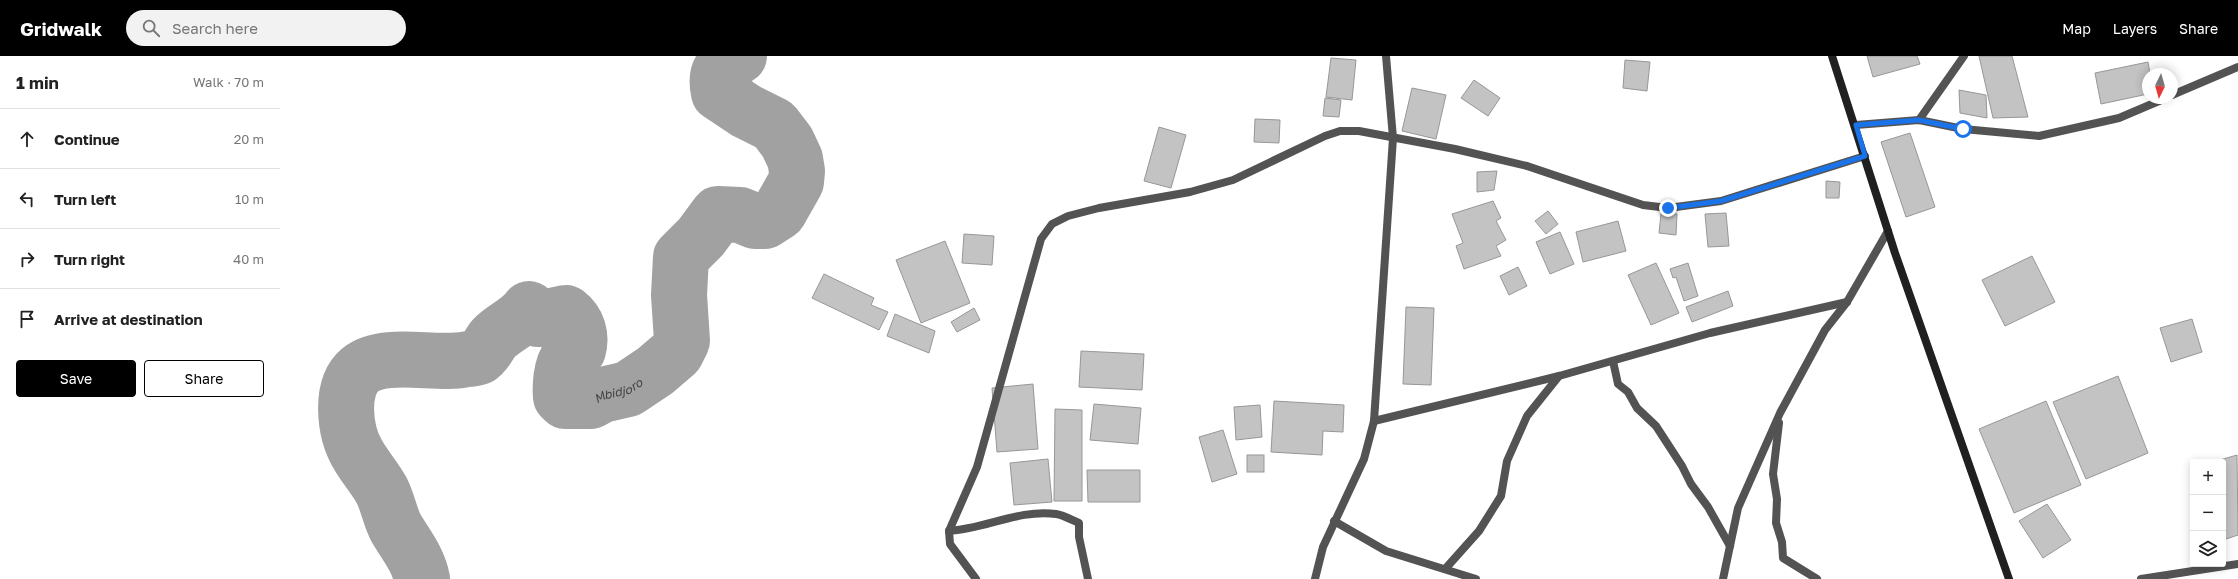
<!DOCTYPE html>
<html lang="en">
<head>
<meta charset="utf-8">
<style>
	:root { --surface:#fff; --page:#f2f2f2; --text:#222; --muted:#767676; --line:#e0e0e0; --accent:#000 }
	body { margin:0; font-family:"Golos Text",sans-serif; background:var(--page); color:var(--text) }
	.controls { position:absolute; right:12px; bottom:12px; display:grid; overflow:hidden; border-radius:4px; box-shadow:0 2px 10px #0003 }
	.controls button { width:36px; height:36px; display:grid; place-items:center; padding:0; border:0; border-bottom:1px solid var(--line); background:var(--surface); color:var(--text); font:20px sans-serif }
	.compass { position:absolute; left:1862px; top:12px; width:36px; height:36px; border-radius:50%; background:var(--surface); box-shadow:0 2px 10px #0003; rotate:185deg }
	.stop { position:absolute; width:12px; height:12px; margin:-9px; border:3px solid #1a73e8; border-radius:50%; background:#fff }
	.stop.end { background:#1a73e8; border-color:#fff; box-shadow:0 1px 4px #0008 }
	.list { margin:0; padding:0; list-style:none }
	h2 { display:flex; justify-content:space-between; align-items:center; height:52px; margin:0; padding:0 16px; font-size:17px }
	h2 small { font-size:13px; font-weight:400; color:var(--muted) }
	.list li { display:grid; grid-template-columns:26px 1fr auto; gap:12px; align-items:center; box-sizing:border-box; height:60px; padding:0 16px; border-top:1px solid var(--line) }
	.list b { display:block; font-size:15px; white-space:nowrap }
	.list em { font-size:13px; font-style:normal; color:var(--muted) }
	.actions { display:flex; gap:8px; padding:12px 16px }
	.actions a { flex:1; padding:9px 0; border:1px solid var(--accent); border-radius:4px; text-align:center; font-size:14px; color:var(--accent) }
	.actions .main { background:var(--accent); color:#fff }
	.icon { flex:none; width:22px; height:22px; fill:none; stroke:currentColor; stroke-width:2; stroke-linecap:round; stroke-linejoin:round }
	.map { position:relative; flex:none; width:1958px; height:523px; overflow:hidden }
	header { display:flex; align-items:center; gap:24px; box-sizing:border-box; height:56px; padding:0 20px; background:var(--accent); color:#fff }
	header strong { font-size:19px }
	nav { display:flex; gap:22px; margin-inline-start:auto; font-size:14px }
	.search { width:280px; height:36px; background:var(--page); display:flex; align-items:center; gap:10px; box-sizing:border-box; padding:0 14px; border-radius:22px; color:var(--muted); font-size:15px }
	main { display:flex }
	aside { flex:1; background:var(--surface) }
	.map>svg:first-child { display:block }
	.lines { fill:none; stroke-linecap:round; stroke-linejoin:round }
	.river { stroke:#a1a1a1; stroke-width:56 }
	.building { fill:#c3c3c3; stroke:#979797 }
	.street { stroke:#535353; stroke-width:8 }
	.secondary { stroke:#202020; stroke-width:8 }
	.route { stroke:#1a73e8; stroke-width:5 }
	.labels { text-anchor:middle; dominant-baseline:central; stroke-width:3.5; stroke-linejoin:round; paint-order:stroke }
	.water-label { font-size:12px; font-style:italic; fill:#424242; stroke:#fff }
</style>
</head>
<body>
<header>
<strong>Gridwalk</strong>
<div class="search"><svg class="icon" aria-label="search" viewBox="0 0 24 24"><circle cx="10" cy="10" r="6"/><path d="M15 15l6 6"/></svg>Search here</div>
<nav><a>Map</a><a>Layers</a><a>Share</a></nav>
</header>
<main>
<aside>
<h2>1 min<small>Walk · 70 m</small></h2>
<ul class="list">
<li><svg class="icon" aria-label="ahead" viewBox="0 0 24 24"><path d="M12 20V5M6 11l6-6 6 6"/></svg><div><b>Continue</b></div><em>20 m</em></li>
<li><svg class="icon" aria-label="left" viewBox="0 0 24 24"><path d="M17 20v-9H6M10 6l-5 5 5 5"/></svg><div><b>Turn left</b></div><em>10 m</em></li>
<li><svg class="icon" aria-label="right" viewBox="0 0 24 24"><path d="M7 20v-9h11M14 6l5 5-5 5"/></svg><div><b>Turn right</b></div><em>40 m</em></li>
<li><svg class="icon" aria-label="arrive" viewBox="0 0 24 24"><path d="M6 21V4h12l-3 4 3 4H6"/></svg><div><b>Arrive at destination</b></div></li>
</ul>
<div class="actions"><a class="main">Save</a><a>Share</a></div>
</aside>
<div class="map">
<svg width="1958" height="523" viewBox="0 0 1958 523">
	<rect width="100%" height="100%" fill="#fff"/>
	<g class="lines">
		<path class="river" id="s1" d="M142,523C138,503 126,489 116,472C110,461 108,447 102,435C95,422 84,410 77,397C65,376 59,332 80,314C105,294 157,310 188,303C191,303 196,302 199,301C207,296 209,287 214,282C225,271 240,266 249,253L258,263L286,257C298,266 302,280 298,294C295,298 291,299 288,302C281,311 280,330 281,341L285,345H311L322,339L348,333L375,315L396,297L402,285L399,239L401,201L421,181L438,158L460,159L475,165H485L499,156L516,126L517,115L515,103L507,86L494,69L466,55L439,37C434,15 441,10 459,0"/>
	</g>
	<g class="building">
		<path d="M1587,0H1637L1640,8L1593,21Z"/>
		<path d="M1699,0H1732L1748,61L1713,62Z"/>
		<path d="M1051,2L1076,4L1072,44L1046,41Z"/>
		<path d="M1345,4L1370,6L1367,35L1343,32Z"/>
		<path d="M1868,6L1870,18H1868V38L1821,48L1815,17Z"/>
		<path d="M1194,24L1220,42L1208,60L1181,42Z"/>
		<path d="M1132,32L1166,39L1156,83L1122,75Z"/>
		<path d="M1679,34L1706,39L1707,62L1680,57Z"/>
		<path d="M1045,42L1061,44L1059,61L1043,60Z"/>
		<path d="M975,63L1000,64L999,87L974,86Z"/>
		<path d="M879,71L906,79L891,132L864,125Z"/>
		<path d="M1630,77L1655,151L1626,161L1601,86Z"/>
		<path d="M1217,115L1214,134L1197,136V116Z"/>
		<path d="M1546,125L1560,126L1559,142H1546Z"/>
		<path d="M1213,145L1221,162L1216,165L1226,184L1216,190L1221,200L1184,213L1176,190L1183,187L1172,158Z"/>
		<path d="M1268,155L1278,168L1266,178L1255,165Z"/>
		<path d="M1446,157L1449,190L1428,191L1425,158Z"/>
		<path d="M1381,158H1397L1396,179L1379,177Z"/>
		<path d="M1338,165L1346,195L1303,206L1296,176Z"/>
		<path d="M1280,176L1294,208L1270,218L1256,186Z"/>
		<path d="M684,178L714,180L712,209L682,207Z"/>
		<path d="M665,185L690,247L641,267L616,204Z"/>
		<path d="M1752,200L1775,246L1725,270L1702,224Z"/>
		<path d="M1376,207L1399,257L1371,269L1348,219Z"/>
		<path d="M1408,207L1418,240L1404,245L1396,221L1393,222L1390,213Z"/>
		<path d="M1238,211L1247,230L1229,239L1220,220Z"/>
		<path d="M544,218L594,242L591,249L608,256L599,274L532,242Z"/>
		<path d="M1448,235L1453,250L1412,266L1406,251Z"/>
		<path d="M1126,251L1154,252L1151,329L1123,328Z"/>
		<path d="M694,252L700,264L677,276L671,266Z"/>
		<path d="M615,258L655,275L649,297L607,280Z"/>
		<path d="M1912,263L1922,296L1891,306L1880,272Z"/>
		<path d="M801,295L864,298L862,334L799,331Z"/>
		<path d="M1838,320L1868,397L1806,423L1773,346Z"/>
		<path d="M753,328L758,393L717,396L712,332Z"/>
		<path d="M994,345L1064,349L1063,376L1043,375L1042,399L991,396Z"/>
		<path d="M1766,345L1801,429L1734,457L1699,373Z"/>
		<path d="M814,348L861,352L858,388L810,384Z"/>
		<path d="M980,349L982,381L956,384L954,351Z"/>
		<path d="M775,353L802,354V445H774Z"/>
		<path d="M943,374L957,418L932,426L919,381Z"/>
		<rect x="967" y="399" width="17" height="17"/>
		<path d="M1957,399L1958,479L1943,484V406H1933Z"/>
		<path d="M768,403L772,446L734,449L730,407Z"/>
		<path d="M807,414H860V446H808Z"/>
		<path d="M1767,448L1791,484L1763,502L1739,465Z"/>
	</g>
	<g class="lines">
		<g class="street">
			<path d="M1892,39L1958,11"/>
			<path d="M1639,64L1684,0"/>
			<path d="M1576,69L1639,64L1683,73L1759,80L1839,62L1886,42"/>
			<path d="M1333,305L1338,328L1348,336L1357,352L1376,370L1402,410L1411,428L1428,451L1450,490"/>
			<path d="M1094,365L1279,320L1430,277L1567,246"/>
			<path d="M1499,367L1493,418L1497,443L1496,467L1502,486L1503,502L1537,523"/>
			<path d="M1054,465L1106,495L1196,523"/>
			<path d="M669,475C705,473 739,453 776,458C783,459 792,464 799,467V481L808,523"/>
			<path d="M1166,512L1199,475L1221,440L1227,405L1247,360L1279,320"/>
			<path d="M696,523L670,488L669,475L697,411L761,183L772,168L788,160L819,152L910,136L953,124L1045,80L1060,75H1079L1175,93L1247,110L1363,149L1388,152L1441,145L1585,100"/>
			<path d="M1035,523L1043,491L1084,403L1094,365L1113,82L1106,0"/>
			<path d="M1443,523L1458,452L1500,357L1545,274L1567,246L1608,175"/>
			<path d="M1861,523L1958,508"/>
		</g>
		<path class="secondary" d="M1552,0L1615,197L1729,523"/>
	</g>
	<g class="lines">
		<path class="route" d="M1388,152L1441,145L1585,100L1576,69L1639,64L1683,73"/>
	</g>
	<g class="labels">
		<g class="water-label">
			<text stroke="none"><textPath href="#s1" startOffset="620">Mbidjoro</textPath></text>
		</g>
	</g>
</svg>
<div class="controls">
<button>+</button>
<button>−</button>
<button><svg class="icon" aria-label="layers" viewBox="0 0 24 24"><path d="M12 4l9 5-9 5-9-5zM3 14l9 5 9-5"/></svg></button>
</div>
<svg class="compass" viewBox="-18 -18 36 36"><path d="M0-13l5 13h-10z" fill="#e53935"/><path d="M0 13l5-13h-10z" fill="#767676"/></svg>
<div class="stop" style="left:1683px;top:73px"></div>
<div class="stop end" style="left:1388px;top:152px"></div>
</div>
</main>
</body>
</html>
